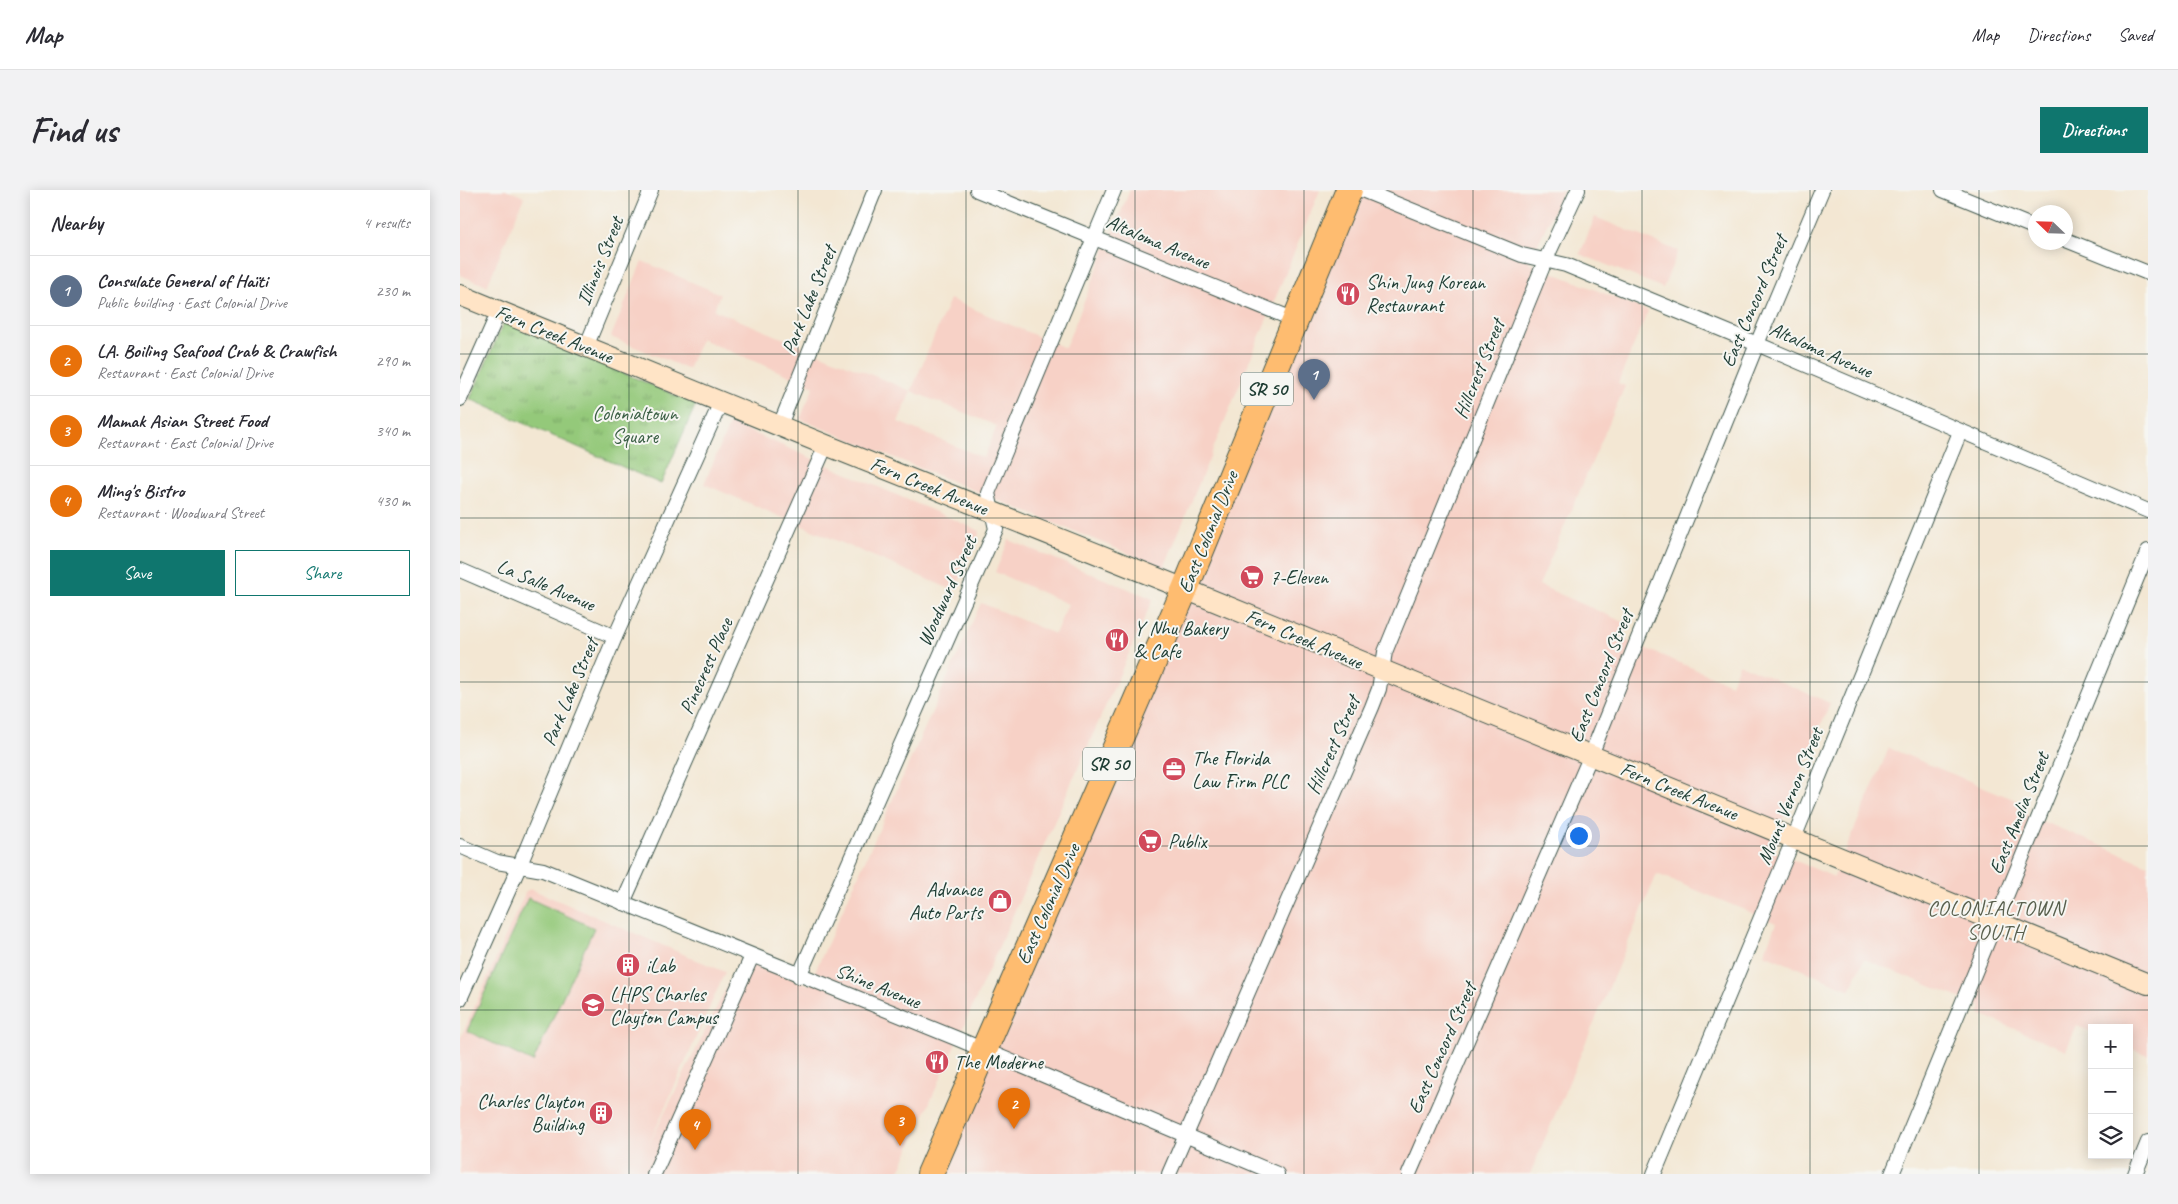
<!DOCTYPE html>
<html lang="en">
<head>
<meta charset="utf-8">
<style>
	:root { --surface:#fff; --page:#f2f2f3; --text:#2b2b33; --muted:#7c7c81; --line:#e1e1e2; --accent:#0f766e }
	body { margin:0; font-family:Caveat,sans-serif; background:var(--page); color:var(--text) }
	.controls { position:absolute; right:15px; bottom:15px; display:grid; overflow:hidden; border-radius:0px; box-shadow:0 2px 12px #0003 }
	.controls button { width:45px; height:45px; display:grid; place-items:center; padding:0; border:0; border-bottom:1px solid var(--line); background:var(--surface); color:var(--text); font:25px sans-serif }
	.compass { position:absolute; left:1568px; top:15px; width:45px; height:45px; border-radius:50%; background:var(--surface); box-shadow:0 2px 12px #0003; rotate:293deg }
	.you { position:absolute; left:1118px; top:645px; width:18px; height:18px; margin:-12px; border:4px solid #fff; border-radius:50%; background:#1a73e8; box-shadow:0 0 0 8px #1a73e833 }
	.badge { display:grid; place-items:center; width:32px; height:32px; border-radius:50%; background:var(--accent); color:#fff; font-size:16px; font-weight:700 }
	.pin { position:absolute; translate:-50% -41px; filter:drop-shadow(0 1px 2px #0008) }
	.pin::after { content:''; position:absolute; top:26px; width:18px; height:15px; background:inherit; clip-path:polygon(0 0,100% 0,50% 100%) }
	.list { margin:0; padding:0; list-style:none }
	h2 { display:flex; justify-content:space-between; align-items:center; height:65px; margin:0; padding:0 20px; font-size:21px }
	h2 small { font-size:16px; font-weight:400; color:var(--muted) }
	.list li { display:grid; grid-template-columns:32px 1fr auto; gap:15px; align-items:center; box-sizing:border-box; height:70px; padding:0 20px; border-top:1px solid var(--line) }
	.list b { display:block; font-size:19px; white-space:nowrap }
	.list p { margin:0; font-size:16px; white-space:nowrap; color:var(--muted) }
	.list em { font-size:16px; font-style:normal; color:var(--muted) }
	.actions { display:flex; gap:10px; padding:15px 20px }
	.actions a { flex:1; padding:11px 0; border:1px solid var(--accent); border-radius:0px; text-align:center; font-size:18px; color:var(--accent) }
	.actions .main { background:var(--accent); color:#fff }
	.icon { flex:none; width:28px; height:28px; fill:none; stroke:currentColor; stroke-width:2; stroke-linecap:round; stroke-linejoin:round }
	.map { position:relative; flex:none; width:1688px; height:984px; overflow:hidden; border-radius:0px }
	header { display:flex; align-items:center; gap:30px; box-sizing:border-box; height:70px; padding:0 25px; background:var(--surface); border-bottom:1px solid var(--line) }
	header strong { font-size:24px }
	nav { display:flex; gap:28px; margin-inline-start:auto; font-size:18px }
	.intro { display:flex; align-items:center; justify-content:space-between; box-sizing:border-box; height:120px; padding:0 30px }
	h1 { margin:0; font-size:35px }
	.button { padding:12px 22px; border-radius:0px; background:var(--accent); color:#fff; font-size:18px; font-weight:700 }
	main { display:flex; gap:30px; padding:0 30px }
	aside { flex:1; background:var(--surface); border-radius:0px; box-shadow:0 2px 12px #0003 }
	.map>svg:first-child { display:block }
	.built { fill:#f7d1c6; fill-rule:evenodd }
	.park { fill:url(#park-tufts); stroke:#5a8357 }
	.pitch { fill:#94c97a; stroke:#5a8357 }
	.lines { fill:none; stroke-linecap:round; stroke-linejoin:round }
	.street-casing { stroke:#3f564c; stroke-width:16 }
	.secondary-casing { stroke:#3f564c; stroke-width:22 }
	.highway-casing { stroke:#3f564c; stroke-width:28 }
	.street { stroke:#fff; stroke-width:14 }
	.secondary { stroke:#ffe4c6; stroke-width:20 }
	.highway { stroke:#febc70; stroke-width:26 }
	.grid { fill:none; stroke:#1f3d34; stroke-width:1; stroke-opacity:0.55 }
	.labels { text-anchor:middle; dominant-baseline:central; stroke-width:4; stroke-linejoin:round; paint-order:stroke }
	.shield { fill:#f6f6f2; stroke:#60746d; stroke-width:1 }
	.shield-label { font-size:19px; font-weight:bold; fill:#1f3d34 }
	.street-label { font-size:20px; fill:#1f3d34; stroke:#f6f6f2 }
	.poi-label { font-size:20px; fill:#1f3d34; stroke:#f6f6f2; text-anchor:start }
	.park-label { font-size:20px; fill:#3c6046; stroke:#f6f6f2 }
	.neighbourhood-label { font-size:21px; letter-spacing:1px; fill:#585f4d; stroke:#f6f6f2 }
</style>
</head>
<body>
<header>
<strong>Map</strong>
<nav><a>Map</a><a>Directions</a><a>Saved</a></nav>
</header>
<div class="intro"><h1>Find us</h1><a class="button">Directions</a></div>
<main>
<aside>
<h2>Nearby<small>4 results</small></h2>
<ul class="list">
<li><span class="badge" style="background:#5c6f8a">1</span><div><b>Consulate General of Haïti</b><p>Public building · East Colonial Drive</p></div><em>230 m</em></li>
<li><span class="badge" style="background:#e8710a">2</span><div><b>LA. Boiling Seafood Crab &amp; Crawfish</b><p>Restaurant · East Colonial Drive</p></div><em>290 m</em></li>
<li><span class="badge" style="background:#e8710a">3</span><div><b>Mamak Asian Street Food</b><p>Restaurant · East Colonial Drive</p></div><em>340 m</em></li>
<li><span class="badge" style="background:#e8710a">4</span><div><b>Ming's Bistro</b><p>Restaurant · Woodward Street</p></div><em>430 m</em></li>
</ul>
<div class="actions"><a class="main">Save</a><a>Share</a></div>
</aside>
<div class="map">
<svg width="1688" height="984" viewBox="0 0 1688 984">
	<defs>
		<pattern id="park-tufts" width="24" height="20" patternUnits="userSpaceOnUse" patternTransform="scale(1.25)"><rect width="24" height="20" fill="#94c97a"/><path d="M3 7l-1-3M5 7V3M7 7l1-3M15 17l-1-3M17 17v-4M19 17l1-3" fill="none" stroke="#78a465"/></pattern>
	</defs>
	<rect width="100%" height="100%" fill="#f6f6f2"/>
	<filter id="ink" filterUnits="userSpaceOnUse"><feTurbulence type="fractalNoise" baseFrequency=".02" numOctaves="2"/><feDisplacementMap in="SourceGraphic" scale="10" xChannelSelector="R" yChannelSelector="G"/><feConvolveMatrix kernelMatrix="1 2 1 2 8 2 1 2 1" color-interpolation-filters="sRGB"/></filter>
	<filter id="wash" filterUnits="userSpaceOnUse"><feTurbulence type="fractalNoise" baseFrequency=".0096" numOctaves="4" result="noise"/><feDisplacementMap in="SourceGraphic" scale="20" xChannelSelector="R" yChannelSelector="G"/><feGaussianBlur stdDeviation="1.12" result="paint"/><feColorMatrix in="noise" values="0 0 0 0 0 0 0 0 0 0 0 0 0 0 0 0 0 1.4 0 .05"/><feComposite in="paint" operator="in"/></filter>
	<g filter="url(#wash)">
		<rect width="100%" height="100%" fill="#f3e7d3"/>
		<g class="built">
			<path d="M0,0H48L64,7L27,96L0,85Z"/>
			<path d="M670,0H860L704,378L340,229L354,196L241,149L228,179L151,147L182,71L260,104L254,120L451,201L490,109L605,158ZM451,201L537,236L524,268L438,232Z"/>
			<path d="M890,0H1103L1069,73L1188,121L1158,193L1165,196L1079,395L1168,434L1162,449L1271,494L1279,474L1370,513L1310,660L1374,687L1429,558L1563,613L1560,622L1688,675V865L1669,858V838H1632V842L1617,836L1606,860L1519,824L1522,817L1404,769L1390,800L1304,764L1316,733L1197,684L1070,984H469Z"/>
			<path d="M1135,27L1218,61L1203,98L1120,64Z"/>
			<path d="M270,233L520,341L495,401L244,294Z"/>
			<path d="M549,350L693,409L438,984H0V849L66,701L71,699L265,782L186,961L280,770L349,795L521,413L595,444L608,414L535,382Z"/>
		</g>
		<path class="park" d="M44,132L236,214L201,294L10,209Z"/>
		<path class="pitch" d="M68,708L134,738L73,872L7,841Z"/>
	</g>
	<g filter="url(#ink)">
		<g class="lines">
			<g class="street-casing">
				<g id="street">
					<path d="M517,0L835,130"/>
					<path d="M902,0L1062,65L1106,75L1297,154L1688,321"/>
					<path d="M1483,0L1576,38"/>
					<path d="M1606,50L1688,83"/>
					<path d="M126,157L191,0"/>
					<path d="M0,209L39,121"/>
					<path d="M320,235L415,0"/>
					<path d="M0,380L155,447"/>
					<path d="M0,656L37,672L83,680L498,849L817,984"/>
					<path d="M163,713L366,255"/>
					<path d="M339,786L536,339L528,303L654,0"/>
					<path d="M0,809L59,677L155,447L261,212"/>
					<path d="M194,984L292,766"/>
					<path d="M709,984L912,517L919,499L925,462L1085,71L1118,0"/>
					<path d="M949,984L1131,565L1297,154L1362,0"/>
					<path d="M1194,984L1334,648L1500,242"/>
					<path d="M1432,984L1688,361"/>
					<path d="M1675,984L1688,952"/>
				</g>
			</g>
			<g class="secondary-casing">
				<path id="secondary" d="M0,105L366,255L725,399L1688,794"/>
			</g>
			<g class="highway-casing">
				<path id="highway" d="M470,984L725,399L889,0"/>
			</g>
			<use href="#street" class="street"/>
			<use href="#secondary" class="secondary"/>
			<use href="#highway" class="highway"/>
		</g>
	</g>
	<path class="grid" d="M169,0V984M338,0V984M506,0V984M675,0V984M844,0V984M1013,0V984M1182,0V984M1350,0V984M1519,0V984M0,164H1688M0,328H1688M0,492H1688M0,656H1688M0,820H1688"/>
	<defs>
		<g id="restaurant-disc" transform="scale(1.25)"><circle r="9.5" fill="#d1495b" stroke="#f6f6f2"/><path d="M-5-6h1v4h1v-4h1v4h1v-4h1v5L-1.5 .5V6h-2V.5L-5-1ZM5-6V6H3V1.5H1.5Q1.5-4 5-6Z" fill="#fff"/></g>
		<g id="supermarket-disc" transform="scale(1.25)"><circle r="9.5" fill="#d1495b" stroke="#f6f6f2"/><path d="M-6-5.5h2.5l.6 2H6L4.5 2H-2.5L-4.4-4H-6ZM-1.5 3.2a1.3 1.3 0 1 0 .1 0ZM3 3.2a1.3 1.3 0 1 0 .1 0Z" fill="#fff"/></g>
		<g id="office-disc" transform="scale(1.25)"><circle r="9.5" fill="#d1495b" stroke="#f6f6f2"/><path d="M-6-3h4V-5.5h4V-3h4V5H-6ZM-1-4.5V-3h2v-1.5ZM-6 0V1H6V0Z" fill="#fff"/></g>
		<g id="shop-disc" transform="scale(1.25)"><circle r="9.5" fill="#d1495b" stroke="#f6f6f2"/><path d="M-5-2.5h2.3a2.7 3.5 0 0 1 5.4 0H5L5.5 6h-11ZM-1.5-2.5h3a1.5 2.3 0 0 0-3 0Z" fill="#fff"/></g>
		<g id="building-disc" transform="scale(1.25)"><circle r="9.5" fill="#d1495b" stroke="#f6f6f2"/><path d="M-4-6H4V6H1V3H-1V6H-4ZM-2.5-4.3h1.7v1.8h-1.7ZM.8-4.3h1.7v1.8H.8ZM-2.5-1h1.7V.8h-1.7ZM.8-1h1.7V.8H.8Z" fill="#fff"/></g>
		<g id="school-disc" transform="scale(1.25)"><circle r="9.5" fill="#d1495b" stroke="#f6f6f2"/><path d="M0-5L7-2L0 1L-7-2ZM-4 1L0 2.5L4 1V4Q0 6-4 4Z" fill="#fff"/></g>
	</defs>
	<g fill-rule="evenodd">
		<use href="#restaurant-disc" x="888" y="104"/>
		<use href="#supermarket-disc" x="792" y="387"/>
		<use href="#restaurant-disc" x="657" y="450"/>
		<use href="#office-disc" x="714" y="579"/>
		<use href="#supermarket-disc" x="690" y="651"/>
		<use href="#shop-disc" x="540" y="711"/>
		<use href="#building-disc" x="168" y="775"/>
		<use href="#school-disc" x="133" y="815"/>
		<use href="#restaurant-disc" x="477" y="872"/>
		<use href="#building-disc" x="141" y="923"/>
	</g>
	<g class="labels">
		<g class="shield">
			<rect x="781" y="182.5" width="52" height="33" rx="4"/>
			<rect x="623" y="557.5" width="52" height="33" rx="4"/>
		</g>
		<g class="shield-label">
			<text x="807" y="199">SR 50</text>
			<text x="649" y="574">SR 50</text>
		</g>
		<g class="street-label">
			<text transform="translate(698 52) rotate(23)">Altaloma Avenue</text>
			<text transform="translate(140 71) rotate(-68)">Illinois Street</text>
			<text transform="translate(349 110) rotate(-68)">Park Lake Street</text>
			<text transform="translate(1294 111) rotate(-67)">East Concord Street</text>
			<text transform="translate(94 144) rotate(22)">Fern Creek Avenue</text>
			<text transform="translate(1361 160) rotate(24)">Altaloma Avenue</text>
			<text transform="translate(1019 179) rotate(-68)">Hillcrest Street</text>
			<text transform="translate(469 296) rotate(22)">Fern Creek Avenue</text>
			<text transform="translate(748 342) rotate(-68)">East Colonial Drive</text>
			<text transform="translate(86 395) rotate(23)">La Salle Avenue</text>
			<text transform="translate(487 401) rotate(-66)">Woodward Street</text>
			<text transform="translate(844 449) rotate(23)">Fern Creek Avenue</text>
			<text transform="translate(246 476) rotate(-66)">Pinecrest Place</text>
			<text transform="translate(1141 486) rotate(-68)">East Concord Street</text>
			<text transform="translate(110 502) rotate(-67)">Park Lake Street</text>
			<text transform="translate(873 555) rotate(-66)">Hillcrest Street</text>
			<text transform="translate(1219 601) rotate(22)">Fern Creek Avenue</text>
			<text transform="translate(1330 606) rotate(-68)">Mount Vernon Street</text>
			<text transform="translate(1559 623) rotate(-68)">East Amelia Street</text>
			<text transform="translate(588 714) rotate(-66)">East Colonial Drive</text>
			<text transform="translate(418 796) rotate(22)">Shine Avenue</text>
			<text transform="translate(982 858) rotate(-66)">East Concord Street</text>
		</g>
		<g class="poi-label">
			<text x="906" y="92">Shin Jung Korean<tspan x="906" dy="23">Restaurant</tspan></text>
			<text x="810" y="387">7-Eleven</text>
			<text x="674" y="438">Y Nhu Bakery<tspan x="674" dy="23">&amp; Cafe</tspan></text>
			<text x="732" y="568">The Florida<tspan x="732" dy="23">Law Firm PLC</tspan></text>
			<text x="708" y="651">Publix</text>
			<text x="522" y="699" text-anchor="end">Advance<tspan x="522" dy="23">Auto Parts</tspan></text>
			<text x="186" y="775">iLab</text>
			<text x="150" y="804">LHPS Charles<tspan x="150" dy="23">Clayton Campus</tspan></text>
			<text x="494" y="872">The Moderne</text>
			<text x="124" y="911" text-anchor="end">Charles Clayton<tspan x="124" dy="23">Building</tspan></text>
		</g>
		<g class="park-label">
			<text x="175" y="223">Colonialtown<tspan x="175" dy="23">Square</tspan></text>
		</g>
		<g class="neighbourhood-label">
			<text x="1536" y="718">COLONIALTOWN<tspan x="1536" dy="24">SOUTH</tspan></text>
		</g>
	</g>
</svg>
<div class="controls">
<button>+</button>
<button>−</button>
<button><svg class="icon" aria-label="layers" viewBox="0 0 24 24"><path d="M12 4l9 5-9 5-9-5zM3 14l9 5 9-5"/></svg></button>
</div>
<svg class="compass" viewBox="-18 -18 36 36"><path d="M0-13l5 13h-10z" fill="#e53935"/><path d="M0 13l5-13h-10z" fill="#7c7c81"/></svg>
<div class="you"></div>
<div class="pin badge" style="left:854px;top:210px;background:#5c6f8a">1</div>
<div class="pin badge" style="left:554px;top:939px;background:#e8710a">2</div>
<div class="pin badge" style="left:440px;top:956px;background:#e8710a">3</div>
<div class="pin badge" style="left:235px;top:960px;background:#e8710a">4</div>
</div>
</main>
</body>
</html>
